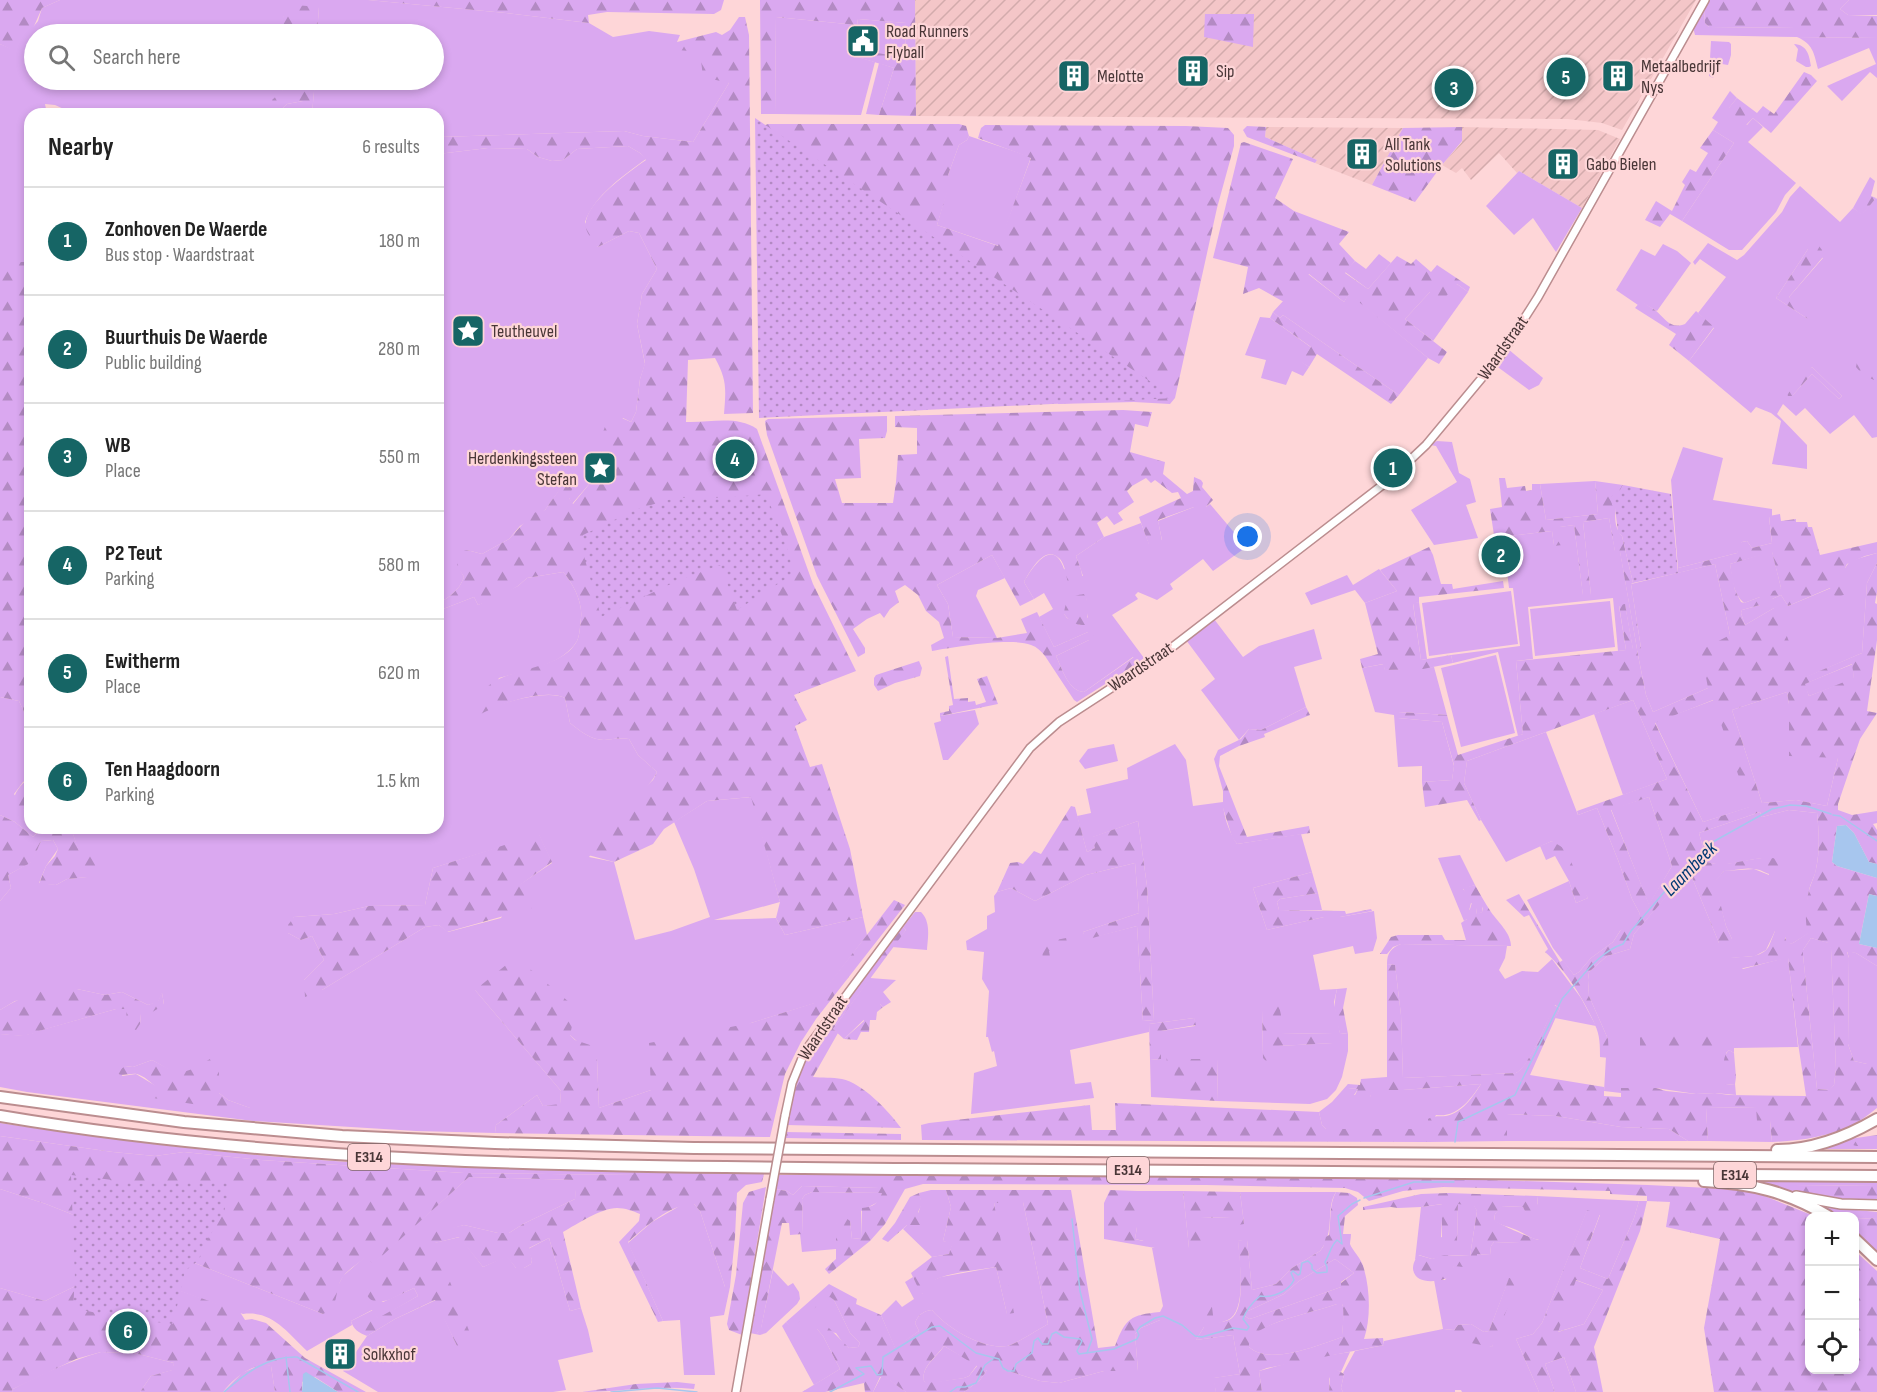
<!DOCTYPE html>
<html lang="en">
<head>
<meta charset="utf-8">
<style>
	:root { --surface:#fff; --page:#f6f6f6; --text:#222; --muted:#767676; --line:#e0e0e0; --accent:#166565 }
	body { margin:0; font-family:"Sofia Sans Condensed",sans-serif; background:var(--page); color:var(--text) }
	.controls { position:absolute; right:18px; bottom:18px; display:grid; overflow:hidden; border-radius:12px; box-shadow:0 3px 9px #0003 }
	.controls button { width:54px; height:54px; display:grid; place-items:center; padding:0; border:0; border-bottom:2px solid var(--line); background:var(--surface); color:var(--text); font:30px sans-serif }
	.you { position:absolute; left:1248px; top:537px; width:21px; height:21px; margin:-15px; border:4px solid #fff; border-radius:50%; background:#1a73e8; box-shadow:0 0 0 9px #1a73e833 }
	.badge { display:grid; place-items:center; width:39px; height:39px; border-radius:50%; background:var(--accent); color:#fff; font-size:20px; font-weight:700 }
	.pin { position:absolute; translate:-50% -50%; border:3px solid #fff; box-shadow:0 2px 6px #0006 }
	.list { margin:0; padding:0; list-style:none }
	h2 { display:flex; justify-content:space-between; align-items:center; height:78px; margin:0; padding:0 24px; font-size:26px }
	h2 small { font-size:20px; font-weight:400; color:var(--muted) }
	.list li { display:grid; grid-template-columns:39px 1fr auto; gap:18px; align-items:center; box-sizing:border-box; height:108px; padding:0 24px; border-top:2px solid var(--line) }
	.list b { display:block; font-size:22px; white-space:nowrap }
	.list p { margin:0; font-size:20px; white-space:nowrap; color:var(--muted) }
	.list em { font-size:20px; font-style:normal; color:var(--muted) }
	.icon { flex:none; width:33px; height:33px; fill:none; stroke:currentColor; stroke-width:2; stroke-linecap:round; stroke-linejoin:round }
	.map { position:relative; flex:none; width:1877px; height:1392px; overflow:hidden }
	.search { position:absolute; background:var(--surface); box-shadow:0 3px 9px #0003; left:24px; top:24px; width:420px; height:66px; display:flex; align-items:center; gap:15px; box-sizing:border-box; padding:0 21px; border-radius:33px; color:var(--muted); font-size:22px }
	.panel { position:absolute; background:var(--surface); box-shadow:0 3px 9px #0003; left:24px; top:108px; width:420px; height:726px; border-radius:18px }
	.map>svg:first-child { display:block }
	.industrial { fill:url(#industrial-furrows) }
	.grass { fill:#daa8f0; fill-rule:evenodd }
	.forest { fill:url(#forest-firs); fill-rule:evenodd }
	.park { fill:url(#park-dots) }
	.water { fill:#a7c6ee }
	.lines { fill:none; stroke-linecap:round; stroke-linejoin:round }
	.stream { stroke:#a7c6ee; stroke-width:1.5 }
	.tertiary-casing { stroke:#bb8d8f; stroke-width:10 }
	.trunk-casing { stroke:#bb8d8f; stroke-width:12 }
	.motorway-casing { stroke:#bb8d8f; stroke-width:14 }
	.tertiary { stroke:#fff; stroke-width:7 }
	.trunk { stroke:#fff; stroke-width:9 }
	.motorway { stroke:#fff; stroke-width:10 }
	.tertiary-bridge-casing { stroke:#bb8d8f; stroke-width:10; stroke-linecap:butt }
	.tertiary-bridge { stroke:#fff; stroke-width:7 }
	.labels { text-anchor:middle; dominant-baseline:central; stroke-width:4.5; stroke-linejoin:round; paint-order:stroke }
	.shield { fill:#fed6d8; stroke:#7f6667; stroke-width:1.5 }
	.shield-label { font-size:16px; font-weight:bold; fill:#493637 }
	.poi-label { font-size:18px; fill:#493637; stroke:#fed6d8; text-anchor:start }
	.street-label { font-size:18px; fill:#493637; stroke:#fed6d8 }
	.water-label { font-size:20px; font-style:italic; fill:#003974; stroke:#fed6d8 }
</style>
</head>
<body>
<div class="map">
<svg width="1877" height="1392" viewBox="0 0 1877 1392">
	<defs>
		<pattern id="industrial-furrows" width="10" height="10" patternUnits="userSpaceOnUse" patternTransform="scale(1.5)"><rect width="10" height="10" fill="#f4c6c8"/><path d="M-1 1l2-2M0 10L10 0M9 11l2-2" fill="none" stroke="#d3abac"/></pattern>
		<pattern id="forest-firs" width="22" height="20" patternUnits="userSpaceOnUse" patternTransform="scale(1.5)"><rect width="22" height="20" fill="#daa8f0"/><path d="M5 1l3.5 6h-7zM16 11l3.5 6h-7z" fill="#b38ac3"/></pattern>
		<pattern id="park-dots" width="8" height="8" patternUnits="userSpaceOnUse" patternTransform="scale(1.5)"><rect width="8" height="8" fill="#daa8f0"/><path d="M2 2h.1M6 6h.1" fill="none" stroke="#b38ac3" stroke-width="1.8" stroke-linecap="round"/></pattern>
	</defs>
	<rect width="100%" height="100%" fill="#fed6d8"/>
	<g class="industrial">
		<path d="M915,0H1696L1622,130L1602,123L1568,119L916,116Z"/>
		<path d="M1266,127L1403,128L1372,185L1315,163L1317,160L1265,137Z"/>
		<path d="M1462,127L1598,130L1620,139L1582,208L1519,171L1517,173L1499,153L1471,180L1462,168L1456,173L1442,165L1462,142Z"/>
	</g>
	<g class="grass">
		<path d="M60,0H368L506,13L589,23L613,37L649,31L680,35L677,42L700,51L729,83L693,142L643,136L624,131L438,137V114H312L315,80H434V34H317L319,7L284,16L278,34H34V80H282L283,90L278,113L287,104L303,101V114H75L55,105L45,104L47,114H30V262H0V44L14,50L38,21L42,8Z"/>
		<path d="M1849,0H1877V15H1848L1840,9Z"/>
		<path d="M1704,9L1705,23L1709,27L1797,28V37L1877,38V78L1870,72L1842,101L1827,86L1876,64L1869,48L1818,69C1814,53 1813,44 1797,37L1695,35L1693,27Z"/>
		<path d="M776,17L857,25L858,19L906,23L905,58L856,50L854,56L875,62L861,115L775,114Z"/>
		<path d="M1711,41L1729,42L1731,44V55L1728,65L1722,64L1713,78L1709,76Z"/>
		<path d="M1794,44C1807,45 1809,54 1811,66L1809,67H1806L1796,61L1798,49Z"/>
		<path d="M879,63L894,68L879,115L866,114Z"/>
		<path d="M1730,91L1737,98L1729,108L1747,125L1753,118L1763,127L1748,142L1796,183L1785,195L1776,212L1742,250H1729L1682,221L1734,143L1713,130L1718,122L1712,118Z"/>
		<path d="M969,136L1031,157L999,246L937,225L950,180L948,175L959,145L967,140Z"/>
		<path d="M628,146L640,153L646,159C624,175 594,196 585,222L598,247L629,231L639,233L657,269L642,294L637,324L645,364L640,379L636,412L631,422L623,418L599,452L609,461L572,504L569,498L566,481L545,510L520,526L509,539L482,554L467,550L460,570L464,577C459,591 450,596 438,604V154L488,148L527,149L538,157L552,161L563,160L577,149Z"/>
		<path d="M1519,171L1582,208L1556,252L1533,218L1514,235L1486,206Z"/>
		<path d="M1800,186L1840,222L1853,208L1862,214L1876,198L1877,199V437L1872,438L1854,415L1830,434L1805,408L1796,416L1783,404L1777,414L1807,445V469L1772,464L1781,421L1771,413L1756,407L1751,413L1689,361L1714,328L1698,313L1726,277L1700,259L1695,265L1693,262L1708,243L1737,260L1744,255L1782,212L1790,197ZM1808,249L1823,258L1789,297L1808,319L1776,298ZM1812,367L1842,396L1839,399L1812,374L1792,396Z"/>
		<path d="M1663,244L1677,251L1691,263L1657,311L1641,302L1638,305L1616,290L1641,249L1655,256Z"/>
		<path d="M1379,254L1391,263L1368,289L1345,272L1355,261L1366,269Z"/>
		<path d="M1308,274L1344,302L1349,293L1428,358L1399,395L1283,315L1280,318L1273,312Z"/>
		<path d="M1457,284L1468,292L1433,341L1405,319L1430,292Z"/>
		<path d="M1260,317L1270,318L1312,348L1302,362L1309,367L1303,376L1292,371L1286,385L1261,378L1266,360L1245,355Z"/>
		<path d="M1508,349L1543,378L1539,385L1529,390L1495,365Z"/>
		<path d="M1437,441L1452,442L1459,473L1470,479L1476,502L1466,505L1478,538L1434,545L1411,510L1457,482L1436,446L1430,445Z"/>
		<path d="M1683,447L1723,458L1713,500L1772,509V516L1769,517L1772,543L1752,548L1747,541L1742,542L1737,553L1678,568L1671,480Z"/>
		<path d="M1595,481L1598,514L1546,520L1540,484Z"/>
		<path d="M1210,504L1238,537L1245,548L1213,571L1203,559L1170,584L1173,589L1157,600L1138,592L1135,595L1138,599L1112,615L1144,658L1138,663L1133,657L1084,692C1068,691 1062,668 1056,656L1089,640L1088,632L1054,647L1039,617L1053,609L1044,593L1034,599L1024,582C1033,566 1053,537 1064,569L1083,576L1076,556L1104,537L1141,523L1149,544L1162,540L1158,521L1194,507H1206ZM1086,598L1088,617L1080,625L1067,618L1064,614Z"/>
		<path d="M1609,518L1615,551H1620L1637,649L1641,648L1631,584L1715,564L1730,635L1708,688L1653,712L1646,695L1637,650H1633L1625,605L1619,606L1626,650L1618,651L1613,598L1528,607L1533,659L1516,661L1523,734L1518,736L1498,652L1453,663L1451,655L1520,646L1513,588H1509L1507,571L1513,570L1509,536L1552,531L1554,545H1561L1559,527L1574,525L1583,595H1591L1583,522Z"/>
		<path d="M1772,551L1781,588L1772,599L1781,595L1788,606L1831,588L1850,561L1877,553V563L1867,583L1862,653L1802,679L1777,613L1782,608H1774L1745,625L1741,613L1742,610L1760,605V597L1744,603C1733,594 1732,578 1730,564Z"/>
		<path d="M992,555L1005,578L978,590L976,596L997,638L953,637L948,604L937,585Z"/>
		<path d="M1379,569L1397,591L1365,603L1355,590L1311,605L1305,593L1347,575L1353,585Z"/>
		<path d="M563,572C573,583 583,603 581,618C580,625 580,635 577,641C562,666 525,670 499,678L479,714C484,712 490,708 496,706C513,700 549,690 565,698L570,723C580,731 591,740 604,740C613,739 620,738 629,739L638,755L657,772L653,779L589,857L614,862L635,940L671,931L710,917L694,869L674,822L707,801L752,797L780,902L714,920L776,918L785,935L863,917L867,935L815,1003L751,1023L651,1090L599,1108L597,1059L570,1035L475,990L561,1091L560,1105L543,1106L537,1095L496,1125L495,1133L416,1131L253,1121L27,1092L0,1087V1034C13,1035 27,1037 38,1031L116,1009H128V1015L140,1024L141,1014L164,1004L162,993L158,1002L148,1005L122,992L105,995L77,989L15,1001L0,1010V901L11,888L8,875L31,862L41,841L53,840L58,849L46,866L39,883L56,885L67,879L87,877L72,831L65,828H438V611L474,597L478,605L518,586L527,578ZM539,835L552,863L519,885L501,918L448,932L439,925L425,927L322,990L304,980L324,960L312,936L301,940L288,933L294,917L334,914L369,906L425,905L433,868ZM152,1060L173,1072L188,1073L218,1081L219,1093L228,1100L250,1108L156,1086L136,1074L122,1076L125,1066L133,1067Z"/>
		<path d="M1511,591L1518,644L1429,656L1422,603Z"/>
		<path d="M1610,601L1615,647L1535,656L1530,609Z"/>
		<path d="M1419,602L1427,659L1421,660L1413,603Z"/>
		<path d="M1214,619L1243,657L1259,646L1314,629L1322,659L1294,667L1306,707L1261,730L1249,729L1239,740L1201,690L1215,679L1186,640Z"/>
		<path d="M1496,655L1515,733L1461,747L1441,668Z"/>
		<path d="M1384,664L1385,670L1434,667L1447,715L1399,712L1398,718L1442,722L1454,766L1452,780L1422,782V766L1398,767L1394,715L1375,712L1362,668Z"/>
		<path d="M1853,664L1854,679L1809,696L1804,684Z"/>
		<path d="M1787,692L1789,704L1838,758L1827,806L1796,800L1762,803L1732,710Z"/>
		<path d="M0,697L19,701L30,725V778L23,782L14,794L24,810H30V828H53L38,831L33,837L15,822L0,815Z"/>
		<path d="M1633,700L1667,779L1623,795L1594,714Z"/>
		<path d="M1714,700L1750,807L1703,822L1655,722Z"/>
		<path d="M975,710L979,724L948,760H943L934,723L941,721L940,716Z"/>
		<path d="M1546,732L1578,815L1597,808L1618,860L1632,899L1640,914L1620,931L1613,942L1591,958L1579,972L1574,975L1553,948L1527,900L1569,881L1576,903L1588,898L1552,841L1506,862L1481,820L1464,783L1467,761Z"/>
		<path d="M1114,744L1118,761L1085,769L1079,761L1088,749Z"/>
		<path d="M1175,744L1186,760L1193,806L1223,802C1223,815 1229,832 1237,844L1301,834L1312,872L1253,888L1267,930L1324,917H1340L1374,911L1377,938L1373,951L1355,954L1353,946L1313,955L1320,990L1337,989L1334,1002L1340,1033L1348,1034V1051L1342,1077L1336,1090L1327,1099L1310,1104L1217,1101L1218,1059L1167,1068H1175L1184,1081V1099L1151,1097L1150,1060L1161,1059V1031L1195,1026L1194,1018L1149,1024V1032L1070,1050L1075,1084L1091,1082L1094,1098L971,1114L974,1073L997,1066L994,1051L992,1052L988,1037H986L989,991L982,979L984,952L967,950L966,941L987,929V916L995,912L994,896L997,892L1011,888L1035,901L1086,875L1135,863L1139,913L1083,932L1086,939L1137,926L1143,1021L1154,1020L1147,886L1138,821L1093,837L1095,848L1087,852L1077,816L1091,813L1086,789L1128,779L1127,768ZM1262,1010L1281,1026V1034L1332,1033L1333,1043L1278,1046L1263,1057Z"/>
		<path d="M1649,797L1672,866L1649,905L1611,809Z"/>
		<path d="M1789,810L1817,813C1819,832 1820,850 1816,869C1815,877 1810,883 1809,891C1806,905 1807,919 1809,933L1793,943L1786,945V938L1775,931L1766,950L1755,956L1731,958L1743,969L1788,957L1798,1047L1734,1048V1053L1729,1050L1726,1053V1085L1735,1084L1736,1095L1715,1093L1696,1094L1656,1088H1621V1093L1604,1091L1606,1057H1608V1039L1589,996L1588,980L1589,972L1607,956L1630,949L1634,934L1686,873L1691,875L1719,943L1732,939L1726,926L1714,882L1724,871L1754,869L1769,875L1767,858C1747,858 1727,869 1707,862L1699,833L1760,812L1762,817Z"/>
		<path d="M1460,855L1475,885L1463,889L1470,897L1477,896L1483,905L1482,912L1476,915L1477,906L1471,903L1467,919L1464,921L1438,858Z"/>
		<path d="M1318,893L1322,910H1279L1277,902L1280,899Z"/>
		<path d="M915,912H921C931,922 928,937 927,950L892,947L906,930L903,927Z"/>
		<path d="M1811,938L1829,943L1831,948L1836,1069L1834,1085L1829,1090L1817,1089L1803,955V950Z"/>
		<path d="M1401,944L1507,946L1505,958L1499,970L1505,979L1522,971L1538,972L1552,959L1581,998L1596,1026L1555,1018L1560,1008L1555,1005C1547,1021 1530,1066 1516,1073L1403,1078L1401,1015L1395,965L1387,964C1387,953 1391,948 1401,944Z"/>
		<path d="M1847,951L1856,953L1877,966V1064H1867L1854,1061L1848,1044L1849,958Z"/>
		<path d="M870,978L896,980L883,992L891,1002L883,1007L880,1004L844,1039L833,1029Z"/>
		<path d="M1348,1084V1088L1358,1089L1354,1095L1370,1097L1372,1090H1403L1481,1084C1470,1100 1457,1118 1436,1115L1428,1129H1326L1322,1125L1319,1112L1332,1102Z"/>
		<path d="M1757,1107L1770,1121L1772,1142L1708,1141L1706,1108Z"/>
		<path d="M1506,1114L1556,1116L1621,1127L1669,1129L1688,1141H1507Z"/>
		<path d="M0,1123C93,1137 186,1149 280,1157C397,1167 516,1168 634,1172V1175L464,1173L261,1160L184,1152L155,1156L113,1152L0,1136Z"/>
		<path d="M1849,1139L1856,1146H1877V1149H1812Z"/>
		<path d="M777,1175H879V1188L802,1186L793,1195L787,1191L775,1189Z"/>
		<path d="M469,1177L577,1180L575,1199L523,1224L509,1233H498L464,1225L450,1229L366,1291L383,1302L414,1288L418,1296L378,1319L372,1310L351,1321L352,1325L307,1351C288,1333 272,1310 243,1314L114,1267L45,1301L0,1288V1189L46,1204L323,1314L343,1276L366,1256L373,1263Z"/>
		<path d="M1754,1180L1877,1182V1186L1797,1185V1193Z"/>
		<path d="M931,1190H946L951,1207L943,1241L953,1243L949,1254L932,1257L903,1229L907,1225H912C919,1211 923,1208 919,1193Z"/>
		<path d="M1137,1191H1183L1189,1248L1200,1218L1231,1217L1244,1224L1240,1192H1336C1325,1209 1336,1231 1320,1251L1292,1268L1276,1284L1252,1290L1247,1240L1238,1241C1240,1259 1246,1306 1231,1318C1224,1323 1212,1324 1204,1327L1196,1340L1233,1335L1240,1374L1214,1378L1216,1392H964L980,1380L987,1370H1005L1040,1381L1059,1383L1104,1371H1138L1135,1334L1141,1328L1160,1320V1312L1163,1306L1152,1248H1155L1144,1241L1135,1239L1137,1227Z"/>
		<path d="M812,1192L882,1193L880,1201L861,1211V1238L852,1239L850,1221L836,1224V1249L802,1252L800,1234H803L802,1199L805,1195Z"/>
		<path d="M1537,1196L1639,1201L1634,1218L1608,1279L1580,1268L1600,1215L1587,1211L1542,1323L1533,1334L1516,1339L1539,1392H1462L1461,1390H1455V1392H1343L1341,1388L1344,1374L1343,1373L1355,1351L1384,1345V1341L1443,1329L1434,1280H1445L1452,1271L1454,1265L1477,1263V1254L1490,1255L1491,1246L1494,1242L1520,1243L1539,1240C1529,1238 1523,1232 1514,1229C1507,1226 1500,1225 1494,1221L1495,1214L1501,1206L1523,1207L1526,1212L1538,1204ZM1509,1279L1492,1347L1443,1329L1454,1330L1458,1325L1471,1324L1484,1332L1489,1331Z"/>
		<path d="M994,1202H1023L1048,1324C1039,1329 1016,1344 1007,1346C983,1350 947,1328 932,1310C923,1311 918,1315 915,1323L919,1331L895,1348L881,1315L896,1300L902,1307L914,1299L905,1282L913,1277L922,1294L931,1281L941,1277L996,1267L1007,1314Z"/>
		<path d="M1458,1203L1474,1205L1477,1211L1470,1256L1451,1255L1432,1259L1419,1255L1415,1260L1421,1207L1443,1204L1441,1237L1457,1242Z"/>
		<path d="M683,1204H694L700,1211L725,1287H730L724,1315L710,1317L715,1375H684L680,1320L663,1321L628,1243L652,1222Z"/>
		<path d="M1825,1207L1877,1212V1218L1855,1219L1854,1216H1833L1823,1209Z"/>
		<path d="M460,1237L483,1267L507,1256L516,1268H524L531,1264L532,1260L528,1249L549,1238L570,1311L581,1308L588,1330L593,1352L558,1360L566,1390L553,1392H378L343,1371L367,1336L395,1319L436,1300L457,1346L434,1243Z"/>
		<path d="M1335,1259L1354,1273L1341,1282V1287L1253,1318L1249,1319L1245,1316L1246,1312L1284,1294L1299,1281Z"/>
		<path d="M773,1270L788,1286L793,1283L799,1292L800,1299L797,1304L766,1333L760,1335L750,1333H757L761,1328Z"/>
		<path d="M1575,1280L1603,1290L1584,1324L1557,1332Z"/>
		<path d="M830,1296L834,1300L850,1333L860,1343L858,1347L849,1348L843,1343L836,1333L817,1329L823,1336L840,1369L814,1385L782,1326L786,1322L792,1327L826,1297Z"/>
		<path d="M1337,1304H1342C1346,1311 1342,1327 1342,1337C1319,1345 1270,1366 1249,1347V1336C1275,1319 1308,1314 1337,1304Z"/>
		<path d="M944,1346L977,1365L969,1376L964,1378L927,1384L924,1381C921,1367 936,1358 944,1346Z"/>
		<path d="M101,1352L134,1353L174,1363L173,1370L151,1376L140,1392H12L13,1389C41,1374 70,1361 101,1352Z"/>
		<path d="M1350,1352L1341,1372L1334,1369L1329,1379V1392H1262L1259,1371L1299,1360Z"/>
		<path d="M1564,1357L1576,1392H1555L1545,1364Z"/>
		<path d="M263,1364L271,1366L275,1392H223L242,1373Z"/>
		<path d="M881,1377H886L906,1392H873Z"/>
	</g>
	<g class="forest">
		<path d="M0,0H60L42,8L31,33L14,51L0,44Z"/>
		<path d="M368,0H724L721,10L714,14L607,12L588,15L589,23L506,13Z"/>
		<path d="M760,0H915L916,116L879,115L894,68L854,56L856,49L905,58L906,23L858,19L857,25L776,17L775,114H761Z"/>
		<path d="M1709,0H1849L1840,9L1848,15L1877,16V38L1797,37L1796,28L1709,27L1705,23L1704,9Z"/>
		<path d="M295,5L319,7L317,34H278C281,23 283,10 295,5Z"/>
		<path d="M1205,14H1254L1253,47L1204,37Z"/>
		<path d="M739,17H745L749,35L753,413L724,414C726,389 727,380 715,358L688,360L686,422C710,423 736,415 757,429L813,584L856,671L794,695L807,720L795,726L810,767L822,764L850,849L863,917L785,935L776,918L780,902L751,797L707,801L664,829L653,844L614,862L577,852L582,844L653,780L657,772L638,755L629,739C620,738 613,739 604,740C591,740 580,731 570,723L565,698C545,688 498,704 479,715C479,711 477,705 479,701C489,663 557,677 577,641C580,635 580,625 581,618C583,603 573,583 563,572L527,578L518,586L495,599L478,605L474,597L438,611V604C450,596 459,591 464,577C457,566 454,564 461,551L467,550L482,554L509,539L533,513L545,510L566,480L572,489L569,498L573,504L608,461L598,452L597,448L606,424L610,418L617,416L631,422L636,412L640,379L645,363L637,324L642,294L657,269L639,233L629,231L598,247C594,242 587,234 586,228C581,205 629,172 646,160L640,153L628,146L577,149L563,160L552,161L538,157L527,149L488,148L438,154V137L624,131L643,136L693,142L729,83L703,77L700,52L678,50L677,42L716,32L722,35L730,30Z"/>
		<path d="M1804,72L1811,75L1817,81L1771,133L1753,118L1746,125L1728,109L1737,98L1757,113L1763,106L1774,114Z"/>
		<path d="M282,80H315L312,114H303V101L287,104L278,113L272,100L283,90Z"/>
		<path d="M768,124H959L966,126L969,136L967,140L959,145L948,175L951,180L937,225L998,246L1031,158L978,138L981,128L985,125L1186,126L1228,128L1234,135V146L1217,208L1175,398L1170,404L1134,402L1058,404L1055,365L925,360L928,410L771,413L763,126Z"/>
		<path d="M1247,126L1266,127L1265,137L1317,160L1315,163L1247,137L1243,130Z"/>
		<path d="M1462,127V141L1442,165L1415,202L1372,185L1403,128Z"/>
		<path d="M1713,130L1734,143L1682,221L1670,214L1660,227L1645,220L1656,201L1672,211L1685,185L1682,182L1690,169L1696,172L1708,153L1700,148Z"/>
		<path d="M1244,142L1293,159L1275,198L1294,211L1349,232L1339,244L1355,261L1345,273L1368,289L1397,256L1411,264L1416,259L1431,272L1437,265L1470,287L1468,292L1457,284L1442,301L1430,292L1405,319L1447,352L1439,364L1428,358L1349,294L1344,302L1309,274L1284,302L1259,288L1243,294L1248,267L1213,258L1241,143Z"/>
		<path d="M1870,177L1875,181L1871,196L1876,198L1862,215L1853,208Z"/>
		<path d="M1814,245L1819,246L1822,250L1823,257L1789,297L1812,314L1808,319L1776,298L1808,249Z"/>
		<path d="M0,262H30V725L19,701L0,697Z"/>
		<path d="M1641,301C1646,304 1650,307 1655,310C1665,318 1670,330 1685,324L1696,311L1714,327L1689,361L1669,345L1676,334L1635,308Z"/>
		<path d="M1273,312L1280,318L1283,315L1399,395L1391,404L1317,354L1309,367L1301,362L1311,347L1270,318Z"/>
		<path d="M1864,361L1874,368V380L1863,375L1856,367L1857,362Z"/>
		<path d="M1812,367L1842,396L1839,399L1812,374L1792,396H1788L1786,392Z"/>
		<path d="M1123,410L1152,412L1148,427L1135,424L1130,452L1165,462L1163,474L1187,494L1193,491L1194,477L1201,480L1203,483L1202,487L1213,500L1206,507H1194L1158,520L1162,541L1149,545L1139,517L1181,498L1178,492L1172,493L1155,480L1151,483L1146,478L1132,486L1127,491L1134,502L1118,513L1123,520L1114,525L1107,516L1097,523L1104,537L1076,556C1079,566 1087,578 1078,587L1068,583C1066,575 1065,565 1060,559C1045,543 1030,571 1024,582L1034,599L1020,606L992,555L937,585L948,604L953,637L997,638L1027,633L1021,619L1037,612L1054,647L1088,632H1092L1094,635L1089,640L1056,656C1062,668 1068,691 1084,692L1134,657L1138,663L1077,702L1074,700L1045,656C1041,651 1037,647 1031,645C1011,637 954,647 932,651L931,645L944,638L939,622L926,611L918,595L905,585L895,591L899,602L890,609L884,618L880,613L867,619L853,629L865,648V653L858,657L817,576L767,435L765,421L768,419L887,416V431L885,438L859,439L861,478L835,479L842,503H893L896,482L898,455L917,454V428L895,427V416Z"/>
		<path d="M1499,478H1505L1507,488L1525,486L1526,491L1532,490V484H1540L1546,520L1598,514L1595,481L1623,485C1616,499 1610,524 1622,536L1633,583L1631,584L1641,648L1637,650L1646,695L1653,712L1708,688L1701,650L1730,635L1715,564L1678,573V568L1737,553L1738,546L1742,542L1747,541L1752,548L1772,543L1769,516L1780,514L1781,521L1796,519V522H1807L1808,527H1812L1820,555L1877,542V553L1865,556L1847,564L1845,568L1846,594L1836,598L1830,588L1788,606L1781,595L1772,599L1769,598L1773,591L1781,588L1772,552L1730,564L1735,590L1741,602L1744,603L1760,597H1764L1765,600L1760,605L1742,610L1741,613L1745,625L1774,608H1783L1778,613L1803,678L1862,653L1867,583L1877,563V592L1875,603L1877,604V640L1867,711L1877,713L1860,739L1838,804V810L1852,815L1877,811V823L1873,824L1877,830V864L1869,862L1854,833L1846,825L1837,826L1832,862L1837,866L1877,878V896L1869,894L1859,944L1877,948V966L1856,953L1847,952L1849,958L1848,1044L1854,1061L1867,1064H1877V1108C1869,1114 1862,1120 1854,1124C1829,1137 1799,1141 1772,1142L1770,1121H1757L1756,1107L1706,1108L1708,1141H1688L1669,1129L1621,1127L1556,1116L1507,1114V1141L1428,1142L922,1140L921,1125L929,1123L1090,1105L1092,1130H1116L1115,1103L1319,1112L1322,1125L1326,1129H1428V1119C1435,1115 1439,1117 1446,1116C1462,1113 1473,1097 1481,1084L1403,1090H1373L1368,1102L1356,1105L1353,1099L1358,1089L1347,1088L1348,1084L1360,1085L1361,1079L1387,1077V964L1395,965L1401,1015L1403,1078L1516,1073C1530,1065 1547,1021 1554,1005L1560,1008L1530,1075L1604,1087V1096L1621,1097V1088H1656L1666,1091L1696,1094L1715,1093L1729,1095L1806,1096L1798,1043L1788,958L1735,970L1732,967L1730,958C1743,956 1762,959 1769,946C1771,941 1773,936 1775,931L1780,929L1784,933L1787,944L1793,943L1808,933C1804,920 1806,899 1810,887C1812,881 1815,875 1816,869C1820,851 1819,832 1817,813L1789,810L1762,817L1760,812L1699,833L1707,862C1732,870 1765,849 1783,862L1781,871C1767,879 1767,870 1754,869C1745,867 1733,871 1724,871L1715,882L1726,926L1732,939L1731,949L1725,950L1719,943L1691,875L1686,874L1634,934L1630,949L1607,956L1589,972L1588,980L1589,996L1608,1039L1609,1058L1600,1057C1600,1046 1600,1035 1595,1025C1585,1001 1565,969 1545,952L1548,949L1529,915L1524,917L1506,900L1519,894L1560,962L1563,960L1574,975L1579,972L1591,958L1613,942L1626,922L1640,914L1632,899L1618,860L1597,808L1578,815L1577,811L1667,779L1633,700L1467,761L1464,783L1481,820L1479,821L1467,800L1425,807L1422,782L1452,780L1454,765L1442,722L1398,718V712L1447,715L1458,755L1523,734L1516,661L1626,650L1619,605L1625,604L1633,649H1637L1620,552H1615L1609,518L1583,522L1591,595L1583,596L1574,525L1560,527L1562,545L1554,546L1552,531L1510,536L1513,570L1507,571L1501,534L1494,535L1490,509L1502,507ZM1852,664L1854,678L1809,696L1805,684ZM1787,692L1789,704V756L1838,758L1827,806L1796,800L1762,803L1732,710ZM1713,700L1749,807L1703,822L1655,723ZM1649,797L1672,866L1649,904L1611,810ZM1811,938L1828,943L1831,949L1836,1069L1834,1085L1828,1090L1817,1089L1803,955V950Z"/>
		<path d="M1429,547L1433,555L1441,584H1452L1453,589L1503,581L1504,588L1419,597V602L1413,604L1421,660L1451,655L1453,663L1423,669L1385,670L1383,664L1362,668L1360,659L1378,654L1365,603L1397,591L1380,570Z"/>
		<path d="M1084,594C1090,604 1089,614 1085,625C1076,626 1068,620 1064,614C1065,600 1070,596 1084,594Z"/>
		<path d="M948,656L954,699L968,698V702L975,701L976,705L986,702L977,679L987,676L998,704L940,716V713L949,711V706L953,705L945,657Z"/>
		<path d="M919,661L922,668L920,676L895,683L878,691L874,685V678L876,675Z"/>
		<path d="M1306,707L1310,715L1264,734L1265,737L1239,746L1220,756L1219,766L1247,837L1309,826L1310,833L1237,844L1232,837L1223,808V791L1214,759L1218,750L1241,739L1249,729L1261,730Z"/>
		<path d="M30,778V810C2,811 16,786 30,778Z"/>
		<path d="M1071,806L1075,807L1087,852L1095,848L1092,837L1138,821L1147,886L1154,1020L1143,1021L1137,926L1085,940L1083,932L1139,913L1135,863L1086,875L1035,901L1011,888L997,892L1010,863L1018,862L1023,864L1034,851L1041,854Z"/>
		<path d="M0,815L15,822L33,837C41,827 60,826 72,831L79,851L88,848L103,853L104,861L88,877L67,879L56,885L39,884L46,866L55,856L58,849L53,840L41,841L32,862L8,875L11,888L0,901Z"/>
		<path d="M539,834L552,862L520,885L532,908L447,932L439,925L425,927L322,990L305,997L304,980L324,960L312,936L301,940L288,933V925L294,917L334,914L369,906L425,905L433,868Z"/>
		<path d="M1552,841L1565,849L1588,898L1576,903L1569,881L1555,856L1546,860L1540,846Z"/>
		<path d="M1312,872L1318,893L1280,899L1277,902L1279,910L1345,911L1346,914L1371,909L1372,911L1340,917H1324L1267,930L1253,888Z"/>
		<path d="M1475,885C1480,894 1485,903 1491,912C1498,922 1511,933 1511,946L1401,944L1393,947L1387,954H1380L1391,937L1398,935H1442L1445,940H1466L1461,923L1467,919L1466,914L1470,909L1473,899H1476L1478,902L1476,914L1482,912L1483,908L1477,897H1467L1463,888Z"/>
		<path d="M894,900L905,905L816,1019L801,1042L785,1074L770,1137L495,1133L496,1125L537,1095L543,1106L560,1104L561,1091L475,990L516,957L576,1008L570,1035L575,1040L593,1046L597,1059L599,1108L651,1090L649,1043L751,1023L814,1003Z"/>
		<path d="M903,927L906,930L833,1029L838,1033L813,1077C822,1078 832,1077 842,1079C862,1083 889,1111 901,1128L787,1125C792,1099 798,1076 809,1052Z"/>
		<path d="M1066,938L1068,946L1049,951L1053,975L1045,976L1041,943Z"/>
		<path d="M1347,988L1343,1008L1348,1034L1340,1033C1335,1017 1333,1006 1337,989Z"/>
		<path d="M56,989H77L105,995L122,992L148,1005L158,1001L162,992L164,1005L149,1014H141L140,1024L136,1030L129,1027L126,1018L127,1009H116L39,1031C27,1038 13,1035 0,1034V1010C18,999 35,991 56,989Z"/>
		<path d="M875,1002L880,1004L883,1007L877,1012L876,1020H870L869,1032H861L857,1040L844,1039L864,1021L861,1014L864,1007Z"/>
		<path d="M1270,1002H1275L1279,1006L1281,1015V1034L1333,1033L1334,1043L1278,1046V1059L1275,1062L1266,1061L1263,1058L1262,1010L1263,1005Z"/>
		<path d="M1194,1018L1196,1025L1161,1031V1059L1150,1060L1149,1024Z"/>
		<path d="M1715,1034L1724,1040L1723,1047L1652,1049L1640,1047V1037Z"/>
		<path d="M1729,1050L1734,1053L1736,1077L1735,1084L1726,1085C1725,1073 1720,1059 1729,1050Z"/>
		<path d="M1176,1054L1180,1059H1218L1217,1101L1184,1099V1081L1174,1080L1175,1068H1166L1167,1055Z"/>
		<path d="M210,1059L219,1067V1093L228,1100L250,1108V1111L226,1109L153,1098L155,1086C150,1082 144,1076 137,1074C129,1073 124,1077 116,1073L125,1066L133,1067L152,1060C182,1076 181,1076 210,1059Z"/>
		<path d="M785,1132L901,1134V1140L785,1138Z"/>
		<path d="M1877,1135V1146H1856L1850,1144L1849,1139Z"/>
		<path d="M0,1136L113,1152L155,1156L184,1152L261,1160L464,1173L633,1175L634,1172L764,1174L762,1182L746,1185L737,1193L735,1237L730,1287H725L700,1211L694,1204C668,1205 647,1226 628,1242L663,1321L658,1322L619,1242L639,1221L640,1214C633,1211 625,1208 617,1208C601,1208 577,1224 563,1232L581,1308L570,1311L549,1238L529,1248L532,1260L531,1264L524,1268H516L507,1257L483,1267L459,1237L435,1243L473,1341L457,1346L435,1300L395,1319L367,1336C359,1333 353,1329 351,1321L373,1310L378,1318L418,1296L414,1288C399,1294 373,1314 365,1291L395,1268L432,1232L464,1225L498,1233H509L523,1224L575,1199L576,1180L469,1177L373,1264L366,1257C359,1263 348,1269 343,1277C333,1290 341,1307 323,1314L46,1204L0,1189Z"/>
		<path d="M879,1175L1459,1179L1648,1185L1750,1190L1814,1216H1810V1370H1854L1855,1251L1877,1271V1392H1714L1704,1328L1720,1239L1666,1227L1670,1202L1647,1201L1640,1231L1594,1347L1603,1392H1576L1564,1357L1545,1364L1555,1392H1539L1516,1339L1533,1334L1542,1323L1587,1210L1600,1214L1580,1268L1608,1279L1634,1218L1639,1201H1647V1196L1610,1194V1191L1443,1187L1403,1191L1369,1201L1358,1192L1345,1188L1206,1185L923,1184L905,1189L885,1224L870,1241L829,1274L825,1269L836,1259V1224L838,1220L846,1218L850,1221L852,1239L861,1238L862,1208C873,1207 878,1204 882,1193L812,1192L805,1195L802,1199L803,1234L790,1235L789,1223H782L761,1329L757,1333H750L775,1189L787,1191L793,1195L802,1186L878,1188ZM1576,1280L1603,1290L1584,1324L1558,1332Z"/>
		<path d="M1796,1185L1877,1186V1201L1829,1199L1797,1193Z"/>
		<path d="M766,1187L742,1335L729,1330L727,1324L736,1275L743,1203L749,1192Z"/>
		<path d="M946,1190H1071L1098,1348L1115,1346C1126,1318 1130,1315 1160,1312V1320L1141,1328L1135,1334L1138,1371H1104L1059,1383L1040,1381L1005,1370H987L980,1380L964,1392H906L885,1377H880L873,1392H865L864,1383L825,1392H802L840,1369L823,1336L817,1329L818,1325L827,1326L849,1348L858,1347L860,1343L850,1333L834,1300L830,1297L826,1298L792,1328L786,1322L829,1284L857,1299L856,1304L881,1315L895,1347L919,1331L915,1323C918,1315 923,1311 932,1310C947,1328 983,1350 1007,1346C1016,1344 1039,1329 1048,1324L1023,1202L994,1203L1014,1313L1007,1314L996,1267C980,1270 937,1273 929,1285L931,1292L921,1294L911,1273L932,1257L949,1254L952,1244L943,1241L951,1207ZM944,1346L977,1366L969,1376L964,1378L927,1383L924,1381C921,1367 936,1357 944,1346Z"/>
		<path d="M1110,1190L1137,1191V1227L1135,1239L1143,1241L1147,1237L1154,1240L1155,1248L1104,1239V1203Z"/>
		<path d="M1183,1191L1240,1192L1244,1224L1232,1226L1230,1217L1201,1218L1203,1246L1189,1248Z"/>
		<path d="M1336,1192L1349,1193L1357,1198L1358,1205L1345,1216L1343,1234H1351C1351,1238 1350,1241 1350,1244C1352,1250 1362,1259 1364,1269C1370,1290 1371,1318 1364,1339L1383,1338L1384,1345L1267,1368L1259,1371L1262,1392H1216L1213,1378L1240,1374L1233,1335L1196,1340L1204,1327L1202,1307H1212L1214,1323C1220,1322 1228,1322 1233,1317C1246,1304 1239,1259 1238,1241L1247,1239L1252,1290L1276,1284L1292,1268L1320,1251L1323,1247L1326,1237L1329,1235C1331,1222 1329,1204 1336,1192ZM1335,1259L1354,1273L1341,1283V1287L1253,1318L1249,1319L1245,1316L1246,1312L1284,1294L1299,1281ZM1337,1304H1342C1345,1310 1342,1329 1342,1337C1319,1345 1270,1366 1249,1347V1337C1274,1319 1308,1314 1337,1304Z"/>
		<path d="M919,1193L922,1204L918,1212L922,1222L920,1225H907L888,1242L882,1239L895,1223L910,1197Z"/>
		<path d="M1448,1193L1537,1196C1538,1204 1539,1208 1533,1213H1526L1523,1207L1502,1206L1495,1214L1494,1220C1498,1224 1533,1239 1539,1240C1540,1246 1538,1249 1534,1253L1526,1251L1520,1243L1494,1242L1491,1246L1490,1255L1477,1254V1263L1473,1268L1454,1266L1452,1276C1441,1282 1415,1286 1413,1269C1413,1263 1415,1260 1418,1255L1432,1259L1444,1255L1470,1256L1477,1211L1474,1206L1458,1204L1457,1242L1449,1245L1442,1243V1204L1421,1207L1398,1208L1391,1207L1363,1210V1207L1421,1194Z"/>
		<path d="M1877,1218V1254C1863,1242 1855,1238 1855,1219Z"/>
		<path d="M114,1267L240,1312L245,1320L252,1319L266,1323L305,1358L366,1392H338L315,1377L302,1382V1392H275L271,1366C253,1362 234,1378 223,1392H140L151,1376L172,1370L174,1363L134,1353L101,1352L76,1359L13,1389L12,1392H0V1288L45,1301Z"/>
		<path d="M1509,1278H1514L1518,1281L1492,1347L1445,1338L1443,1329L1454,1330L1458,1325L1471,1324L1484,1332L1489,1331Z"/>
		<path d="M1334,1368L1344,1374L1341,1388L1343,1392H1329L1330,1373Z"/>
		<path d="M677,1382L695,1384L694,1389C656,1385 620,1392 582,1392L636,1384Z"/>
	</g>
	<g class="park">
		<path d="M755,118L1175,398L759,418Z"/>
		<path d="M1623,485L1671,494L1678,573L1633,583L1622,536L1618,532L1615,508L1612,505L1611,497L1620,490Z"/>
		<path d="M766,494L790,556L792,575L737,610L720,565L677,581L601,617L582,549L583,535L637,509L675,498H719Z"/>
		<path d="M71,1175L138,1183L139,1184L145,1183L231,1181L224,1212L206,1242L199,1260L185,1271L173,1324L121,1318L73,1308L75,1279Z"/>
	</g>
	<g class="water">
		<path d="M1846,825L1854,833L1869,862L1877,864V878L1837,866L1832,862L1837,826Z"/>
		<path d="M1869,894L1877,896V948L1859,944Z"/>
		<path d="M306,1372L338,1392H302L303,1374Z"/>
	</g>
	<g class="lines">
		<g class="stream">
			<path d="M1833,815L1840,816L1877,841"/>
			<path d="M1576,983C1589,968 1604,950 1623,944L1631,931L1683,870L1711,843L1772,809L1790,805L1806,806L1831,814"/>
			<path d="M1522,1080L1562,999L1575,984"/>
			<path d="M1455,1142L1458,1122L1515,1095L1521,1082"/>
			<path d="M1364,1198L1414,1182H1454"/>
			<path d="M1072,1219L1080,1291L1092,1339L1087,1353"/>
			<path d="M286,1357L290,1392"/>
			<path d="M224,1392C246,1373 267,1356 297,1357L358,1392"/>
			<path d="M611,1392L657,1388L697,1392"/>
			<path d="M830,1392L864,1374L856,1368L871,1366L877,1375L882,1374L883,1357L932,1327L940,1326L976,1353L999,1359L1003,1368L1008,1371H1014L1016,1364L1032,1353L1034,1341L1038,1338L1042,1344H1048L1052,1334L1056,1332L1064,1337L1080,1339L1082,1341L1077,1351L1079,1354L1114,1349L1137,1339L1139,1335L1137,1331L1140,1327L1155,1318L1163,1316L1182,1325L1195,1336L1202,1337L1233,1328L1247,1330L1249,1327L1243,1319C1246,1310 1253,1302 1260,1296C1272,1298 1288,1292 1294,1280L1291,1273L1293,1271L1298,1275L1300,1274L1302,1263L1308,1261L1312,1265V1269L1317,1273L1327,1272V1267L1325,1262C1330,1254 1330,1247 1337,1240L1342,1244L1338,1216L1352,1204L1360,1200"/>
			<path d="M950,1392L957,1387H965L976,1383L985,1365L993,1359"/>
		</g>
		<g class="tertiary-casing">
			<g id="tertiary">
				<path d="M785,1116L792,1083L805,1051L1030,748L1059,722L1162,655L1389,480L1426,445L1501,355L1538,297L1705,0"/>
				<path d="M736,1392L770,1199"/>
			</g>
		</g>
		<g class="trunk-casing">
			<path id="trunk" d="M1796,1196L1841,1204L1877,1205"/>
		</g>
		<g class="motorway-casing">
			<g id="motorway">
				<path d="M0,1097L184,1122L342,1136L495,1143L694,1148L1877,1157"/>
				<path d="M0,1116C302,1167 608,1166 914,1169C1235,1171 1556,1173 1877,1176"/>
				<path d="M1777,1150C1813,1150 1846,1137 1877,1119"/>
				<path d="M1704,1181C1751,1183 1788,1192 1828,1216"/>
				<path d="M1854,1238L1877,1260"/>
			</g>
		</g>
		<use href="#tertiary" class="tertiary"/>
		<use href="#trunk" class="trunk"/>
		<use href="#motorway" class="motorway"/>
		<g class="tertiary-bridge-casing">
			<path id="tertiary-bridge" d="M770,1199L785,1116"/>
		</g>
		<use href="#tertiary-bridge" class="tertiary-bridge"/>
	</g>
	<defs>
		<g id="civic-square" transform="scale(1.725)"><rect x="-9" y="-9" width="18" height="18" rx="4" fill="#166565" stroke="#fed6d8"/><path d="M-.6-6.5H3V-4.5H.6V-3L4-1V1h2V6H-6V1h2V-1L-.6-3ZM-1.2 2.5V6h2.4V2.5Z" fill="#fff"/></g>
		<g id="building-square" transform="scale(1.725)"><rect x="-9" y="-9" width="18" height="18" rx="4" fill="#166565" stroke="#fed6d8"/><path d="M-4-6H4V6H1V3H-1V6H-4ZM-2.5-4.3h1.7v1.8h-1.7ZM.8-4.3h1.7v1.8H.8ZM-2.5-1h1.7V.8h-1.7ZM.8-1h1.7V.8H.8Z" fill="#fff"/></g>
		<g id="sight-square" transform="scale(1.725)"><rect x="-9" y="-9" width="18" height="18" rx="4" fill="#166565" stroke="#fed6d8"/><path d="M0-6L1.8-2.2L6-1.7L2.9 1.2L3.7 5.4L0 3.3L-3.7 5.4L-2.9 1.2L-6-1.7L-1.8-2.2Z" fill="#fff"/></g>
	</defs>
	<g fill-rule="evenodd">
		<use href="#civic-square" x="863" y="41"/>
		<use href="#building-square" x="1193" y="71"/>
		<use href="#building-square" x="1074" y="76"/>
		<use href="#building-square" x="1618" y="76"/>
		<use href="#building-square" x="1362" y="154"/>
		<use href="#building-square" x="1563" y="164"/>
		<use href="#sight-square" x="468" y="331"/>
		<use href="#sight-square" x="600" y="468"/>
		<use href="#building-square" x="340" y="1354"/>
	</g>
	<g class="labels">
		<g class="shield">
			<rect x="348" y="1144" width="42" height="26" rx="4.5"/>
			<rect x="1107" y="1157" width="42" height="26" rx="4.5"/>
			<rect x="1714" y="1162" width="42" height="26" rx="4.5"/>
		</g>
		<g class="shield-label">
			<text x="369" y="1157">E314</text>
			<text x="1128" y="1170">E314</text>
			<text x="1735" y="1175">E314</text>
		</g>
		<g class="poi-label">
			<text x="886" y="31">Road Runners<tspan x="886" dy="21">Flyball</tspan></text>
			<text x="1641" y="66">Metaalbedrijf<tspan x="1641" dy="21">Nys</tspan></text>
			<text x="1216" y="71">Sip</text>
			<text x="1097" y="76">Melotte</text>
			<text x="1385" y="144">All Tank<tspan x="1385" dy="21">Solutions</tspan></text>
			<text x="1586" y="164">Gabo Bielen</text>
			<text x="491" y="331">Teutheuvel</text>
			<text x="577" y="458" text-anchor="end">Herdenkingssteen<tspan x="577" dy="21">Stefan</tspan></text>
			<text x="363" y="1354">Solkxhof</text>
		</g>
		<g class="street-label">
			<text transform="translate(1503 348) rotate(-55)">Waardstraat</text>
			<text transform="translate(1141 667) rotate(-34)">Waardstraat</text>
			<text transform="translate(823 1028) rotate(-56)">Waardstraat</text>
		</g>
		<g class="water-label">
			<text transform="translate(1690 869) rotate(-45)">Laambeek</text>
		</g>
	</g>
</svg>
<div class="controls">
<button>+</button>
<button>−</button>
<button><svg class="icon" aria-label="locate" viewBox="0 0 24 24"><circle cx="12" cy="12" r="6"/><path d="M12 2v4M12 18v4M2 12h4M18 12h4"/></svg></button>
</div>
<div class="you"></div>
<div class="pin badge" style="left:1393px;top:468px">1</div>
<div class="pin badge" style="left:1501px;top:555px">2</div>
<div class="pin badge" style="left:1454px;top:88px">3</div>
<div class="pin badge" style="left:735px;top:459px">4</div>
<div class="pin badge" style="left:1566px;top:77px">5</div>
<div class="pin badge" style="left:128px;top:1331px">6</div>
<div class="search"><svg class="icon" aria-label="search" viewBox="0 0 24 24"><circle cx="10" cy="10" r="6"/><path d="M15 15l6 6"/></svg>Search here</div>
<section class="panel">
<h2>Nearby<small>6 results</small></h2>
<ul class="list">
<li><span class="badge">1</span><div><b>Zonhoven De Waerde</b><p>Bus stop · Waardstraat</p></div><em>180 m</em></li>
<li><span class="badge">2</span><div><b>Buurthuis De Waerde</b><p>Public building</p></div><em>280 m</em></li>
<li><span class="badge">3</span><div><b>WB</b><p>Place</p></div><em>550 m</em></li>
<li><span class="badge">4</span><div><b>P2 Teut</b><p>Parking</p></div><em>580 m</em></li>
<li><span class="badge">5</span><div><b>Ewitherm</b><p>Place</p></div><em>620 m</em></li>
<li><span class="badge">6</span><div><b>Ten Haagdoorn</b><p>Parking</p></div><em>1.5 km</em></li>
</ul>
</section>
</div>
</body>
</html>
